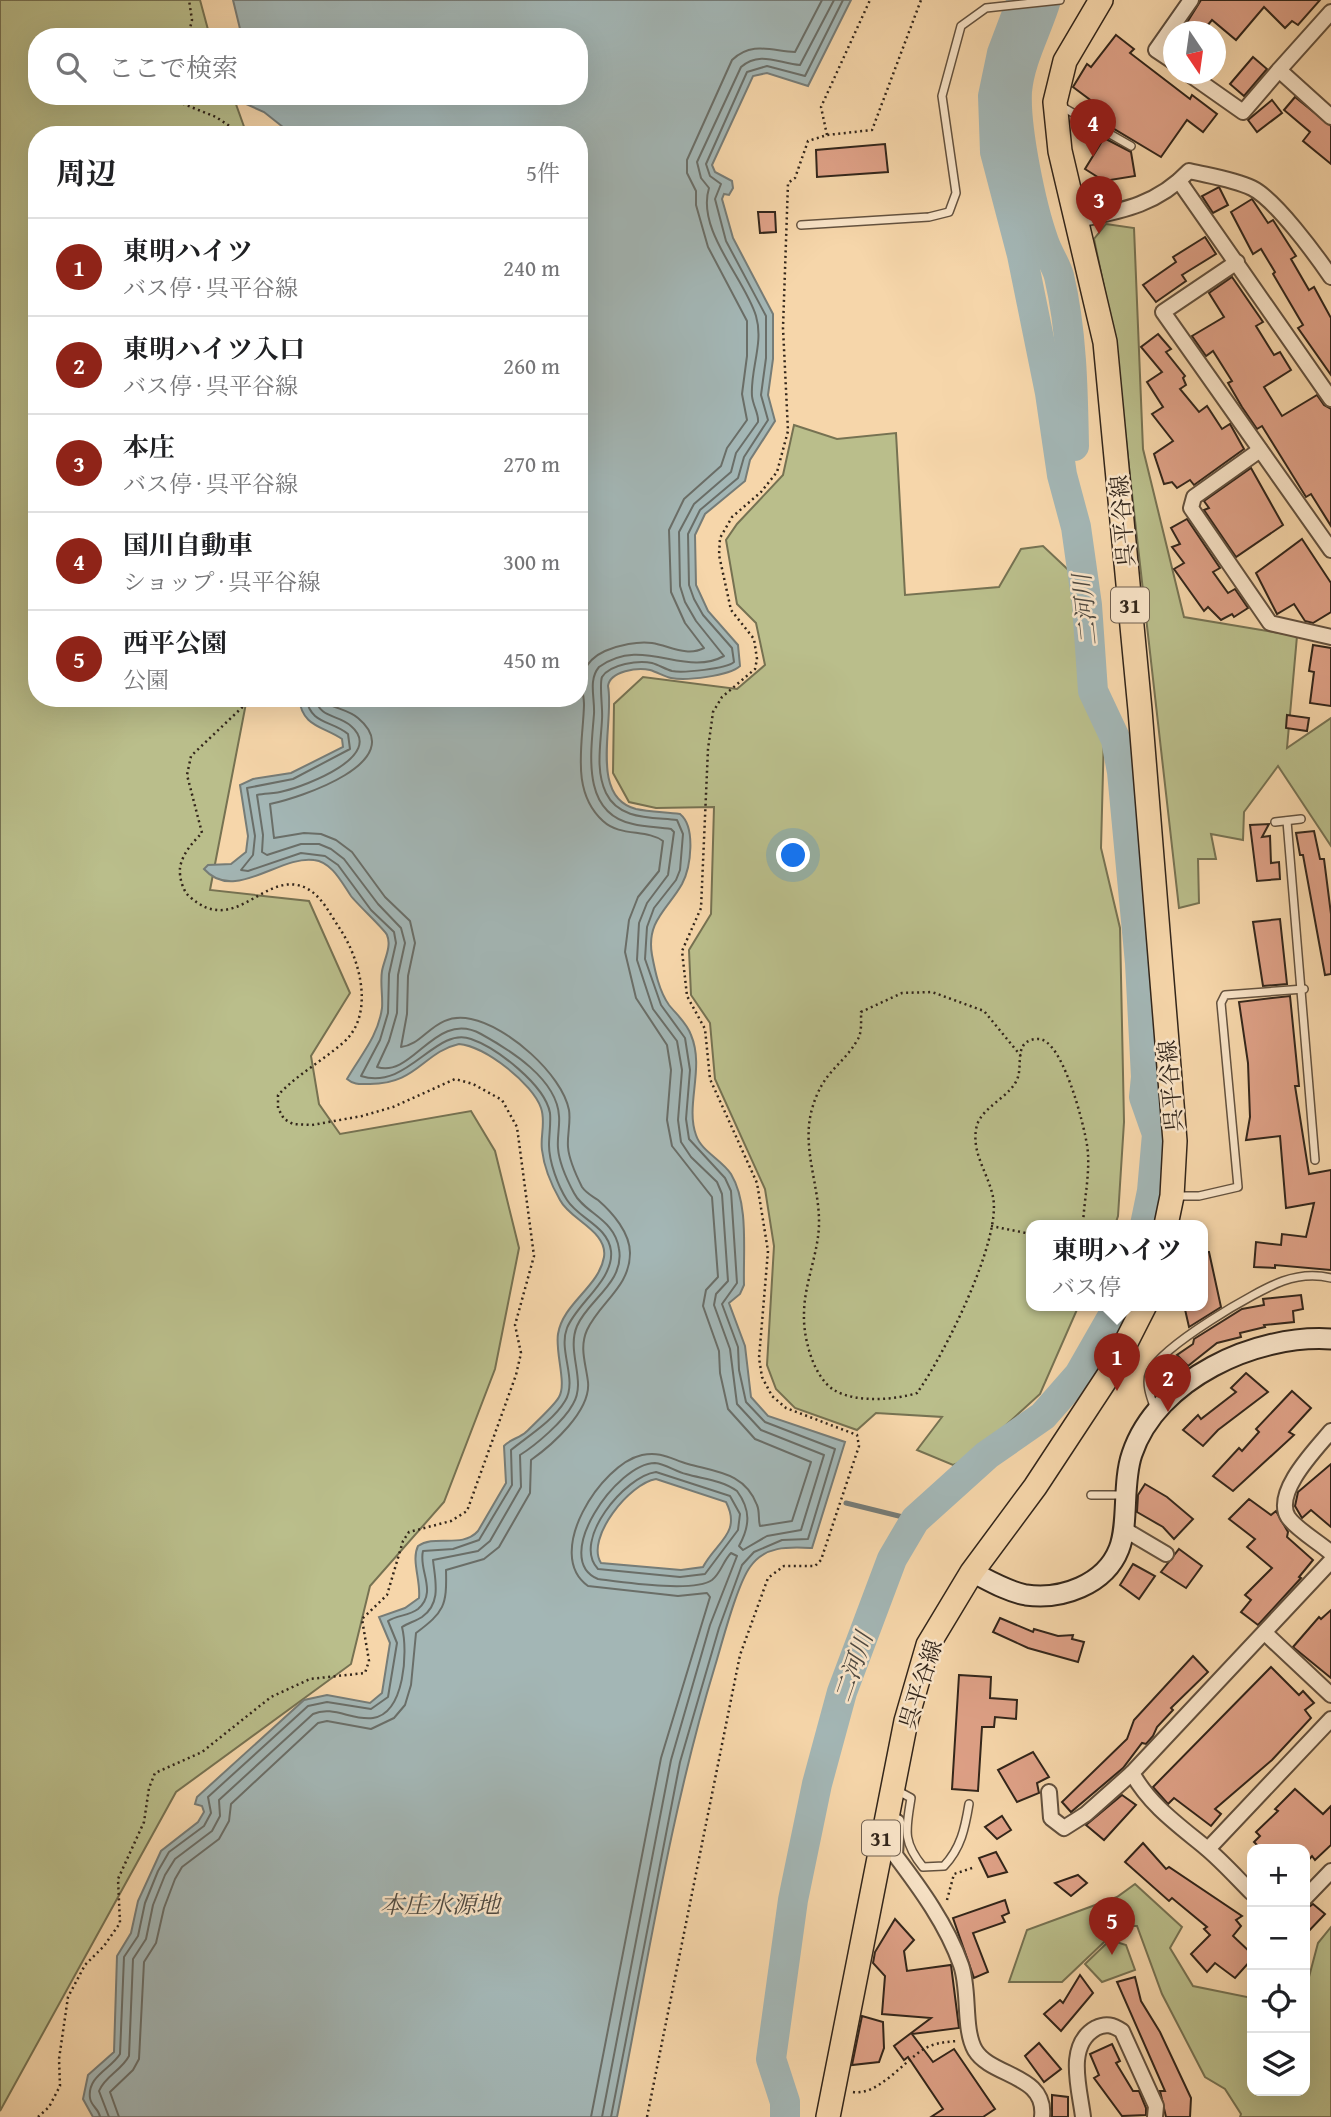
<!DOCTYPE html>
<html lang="ja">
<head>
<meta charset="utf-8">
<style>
	:root { --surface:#fff; --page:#f2f2f2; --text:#202124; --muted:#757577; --line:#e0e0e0; --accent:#8f2418 }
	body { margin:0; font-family:"Gentium Book Plus","Noto Serif JP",serif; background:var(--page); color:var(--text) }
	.controls { position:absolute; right:21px; bottom:21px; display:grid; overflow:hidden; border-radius:14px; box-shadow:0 7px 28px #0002 }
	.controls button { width:63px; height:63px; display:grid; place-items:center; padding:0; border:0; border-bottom:2px solid var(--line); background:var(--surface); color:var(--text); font:35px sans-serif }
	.compass { position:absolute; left:1163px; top:21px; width:63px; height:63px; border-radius:50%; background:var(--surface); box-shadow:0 7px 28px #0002; rotate:167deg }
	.you { position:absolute; left:794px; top:856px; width:24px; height:24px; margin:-18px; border:5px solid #fff; border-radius:50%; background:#1a73e8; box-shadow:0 0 0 10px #1a73e833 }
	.badge { display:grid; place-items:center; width:46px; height:46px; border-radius:50%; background:var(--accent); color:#fff; font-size:23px; font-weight:700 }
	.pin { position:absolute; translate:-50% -58px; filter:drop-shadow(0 2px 4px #0008) }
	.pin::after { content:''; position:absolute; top:37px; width:24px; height:21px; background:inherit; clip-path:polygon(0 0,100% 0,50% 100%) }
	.popup { position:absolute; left:1026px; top:1220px; width:182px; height:91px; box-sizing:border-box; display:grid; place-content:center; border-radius:14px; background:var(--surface); filter:drop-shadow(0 2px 5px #0005); font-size:23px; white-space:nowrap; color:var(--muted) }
	.popup b { font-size:26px; color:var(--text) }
	.popup::after { content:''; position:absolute; left:50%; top:100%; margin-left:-14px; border:14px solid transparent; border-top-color:var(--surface) }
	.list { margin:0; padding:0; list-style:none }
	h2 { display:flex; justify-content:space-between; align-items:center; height:91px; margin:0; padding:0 28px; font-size:30px }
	h2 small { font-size:23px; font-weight:400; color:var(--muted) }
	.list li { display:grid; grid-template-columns:46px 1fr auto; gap:21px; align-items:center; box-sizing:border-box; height:98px; padding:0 28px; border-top:2px solid var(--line) }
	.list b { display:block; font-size:26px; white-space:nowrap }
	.list p { margin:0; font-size:23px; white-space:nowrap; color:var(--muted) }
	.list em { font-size:23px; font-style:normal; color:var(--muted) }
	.icon { flex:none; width:38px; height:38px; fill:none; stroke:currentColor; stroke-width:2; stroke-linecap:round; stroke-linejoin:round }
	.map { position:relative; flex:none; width:1331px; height:2117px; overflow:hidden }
	.search { position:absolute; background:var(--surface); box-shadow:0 7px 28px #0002; left:28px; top:28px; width:560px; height:77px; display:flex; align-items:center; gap:18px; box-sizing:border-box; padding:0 24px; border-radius:28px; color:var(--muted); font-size:26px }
	.panel { position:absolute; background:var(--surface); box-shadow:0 7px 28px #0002; left:28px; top:126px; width:560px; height:581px; border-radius:28px }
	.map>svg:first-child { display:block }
	.green { fill:#babe8b; stroke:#767252; stroke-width:2 }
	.water { fill:#a3b6b5; stroke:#767c77; stroke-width:2; fill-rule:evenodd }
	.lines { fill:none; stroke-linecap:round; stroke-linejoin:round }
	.shore { stroke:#6a6e68; stroke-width:2 }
	.stream { stroke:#767c77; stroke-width:5 }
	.river { stroke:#a3b6b5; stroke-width:30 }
	.building { fill:#dfa187; stroke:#32251a; stroke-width:2 }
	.lane-casing { stroke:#63513e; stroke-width:10 }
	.street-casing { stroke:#63513e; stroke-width:18 }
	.secondary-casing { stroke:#32251a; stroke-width:23 }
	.primary-casing { stroke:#32251a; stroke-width:26 }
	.path { stroke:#32251a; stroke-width:2.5; stroke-dasharray:2 3.5; stroke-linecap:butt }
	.lane { stroke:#f9e4c8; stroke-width:7 }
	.street { stroke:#f9e4c8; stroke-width:14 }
	.secondary { stroke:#f9e4c8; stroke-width:19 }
	.primary { stroke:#f6d6aa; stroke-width:23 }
	.labels { text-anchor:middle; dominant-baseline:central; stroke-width:5; stroke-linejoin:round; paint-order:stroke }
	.shield { fill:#f9e4c8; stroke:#6e5e4e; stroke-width:2 }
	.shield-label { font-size:21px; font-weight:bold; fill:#32251a }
	.street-label { font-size:23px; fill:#32251a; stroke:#f9e4c8 }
	.water-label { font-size:24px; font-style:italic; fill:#4e4941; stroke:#f9e4c8 }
</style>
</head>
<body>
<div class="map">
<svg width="1331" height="2117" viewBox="0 0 1331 2117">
	<rect width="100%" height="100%" fill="#f6d6aa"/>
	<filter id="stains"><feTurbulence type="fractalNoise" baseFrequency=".00286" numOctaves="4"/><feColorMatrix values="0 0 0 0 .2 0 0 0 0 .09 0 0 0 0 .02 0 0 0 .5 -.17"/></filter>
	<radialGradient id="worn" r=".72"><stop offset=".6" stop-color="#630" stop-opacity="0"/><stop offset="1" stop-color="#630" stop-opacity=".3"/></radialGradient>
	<g class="green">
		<path d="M0,0H200L210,37H37V96H233L247,135H37V698H247L210,890L309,901L350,993L311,1056L319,1104L340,1134L471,1111L495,1151L519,1248L495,1369L444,1502L370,1586L351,1664L176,1792L0,2111Z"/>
		<path d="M1106,224L1134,228L1143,449L1184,617L1297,636L1287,748L1331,718V846L1278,766L1244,812L1243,840L1211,834L1216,859H1198L1199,903L1179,908L1114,335L1094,239Z"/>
		<path d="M794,425L837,439L896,433L905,595L999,587L1021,549L1043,546L1078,579L1083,699L1104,733L1101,848L1120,928L1124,1122L1118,1216L1115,1225H1031V1305H1079L1040,1394L969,1459L953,1465L917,1450L942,1417L876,1413L857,1430L795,1408L776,1389L767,1365L774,1246L765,1189L715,1079L710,1023L691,995L689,950L711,914L714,807L656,808L629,802L613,773L614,704L643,677L737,689L765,665L756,623L737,604L726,540L737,524L783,475Z"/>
		<path d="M1135,1884L1182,1927L1170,1948L1193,1986L1252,1998V2091H1305V1978L1309,1977L1318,1943L1331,1927V2117H1240L1241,2114L1225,2089L1205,2077L1162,1994L1137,1926H1121L1062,1982H1009L1027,1930L1117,1897Z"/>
		<path d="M1110,1940L1126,1945L1135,1970L1102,1982L1085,1964Z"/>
	</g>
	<path class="water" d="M233,0H851L808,86L767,73L753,76L712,165L715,172L732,181L733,188L729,195L724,194L722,199L733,238L773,314V359L768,395L775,421L750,460L745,481L705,514L695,535L696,585L708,611L738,645L740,666C729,676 686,681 671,678C665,677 657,672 650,670C638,667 610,671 608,686C615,721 588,797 636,809C650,812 666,812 680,814C696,827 691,867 682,884C668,909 646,921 652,955C655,971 659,991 669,1005C676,1014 687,1023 691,1035C705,1068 685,1105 696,1135C701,1151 722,1160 731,1174C749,1204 743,1251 744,1285L740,1294L729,1303L745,1346L751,1397L768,1416L845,1442L812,1548C790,1547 765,1545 750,1567C737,1585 722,1643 715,1666C670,1813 647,1967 617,2117H93L83,2099L88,2075L114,2052L117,1956L131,1933L138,1901L161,1851L198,1822L204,1812L202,1806L195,1804L197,1797L304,1700L327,1695L370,1703L382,1693L390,1643L379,1617L405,1608L419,1598C421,1581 411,1560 418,1546C435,1534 462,1549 478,1531L506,1483L504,1446C510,1439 520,1438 526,1432C533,1425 555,1405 559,1397C567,1384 555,1352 558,1334C563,1303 599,1287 604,1257C608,1231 570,1220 560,1200C552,1186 544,1167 542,1150C540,1136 546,1122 541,1108C533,1084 485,1046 459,1044C423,1052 417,1085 368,1084C360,1084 354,1085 347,1079C360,1056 378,1037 382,1008C383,996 380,983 382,971C384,960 392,946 387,935C385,930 358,905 351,896C342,883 332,862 314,860C280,855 234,903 204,869L208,865L231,864L246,852L248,836L240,785L253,779L291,773L343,747L342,739C323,726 302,727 299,698H579V135H293L264,112L228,96H579V37H242ZM656,1479L726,1502C742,1533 716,1542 703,1567L681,1570L601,1563C585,1538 630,1483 656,1479Z"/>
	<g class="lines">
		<g class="shore">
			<path d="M656,1472L730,1496L740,1514L738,1530L705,1574L680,1577L598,1569C571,1541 625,1476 656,1472Z"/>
			<path d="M100,2117C99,2109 91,2106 90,2098C87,2076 111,2069 120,2054L124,1957L138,1936L145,1903L158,1871L169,1852L204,1826L211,1813L208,1797L308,1706L327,1702L371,1709L388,1697L397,1643L388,1621C397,1615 409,1616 418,1609C438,1592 418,1570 423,1551L453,1549L479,1540L512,1485L511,1450C528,1436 553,1421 565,1401C578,1380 558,1351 567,1328C577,1303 614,1280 611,1251C608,1226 579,1219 567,1200C558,1186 549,1162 549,1145C549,1135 551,1123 550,1113C545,1085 497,1048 471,1039C435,1026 408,1091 361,1076L380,1040L388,1013L389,974L396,943L394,932L371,910L338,865L325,856L301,853L248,871L241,870L253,855L255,836L247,788L293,779L350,749L348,734C331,720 311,725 306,698"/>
			<path d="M109,2117L99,2091C105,2076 121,2071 129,2056L133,1959L146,1939L153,1905L165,1875L175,1859L212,1831L220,1816L219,1800L313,1714C333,1705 352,1721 373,1718C405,1713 408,1651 402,1627C408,1623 416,1621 422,1617C442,1603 435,1580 433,1560L478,1551L490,1541L521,1487L520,1455C536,1445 564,1421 573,1404C587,1381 566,1352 577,1326C588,1300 625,1282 619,1249C615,1219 584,1213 574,1193C567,1180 559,1162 558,1148C557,1137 560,1126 559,1116C557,1079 510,1050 481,1034C435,1009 413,1079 377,1067L389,1041L397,1013L398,975L405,943L401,928L378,904L344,859L331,849L319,844H301L267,855L262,852L263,835L257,795C266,793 275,794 284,791C305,786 386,756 351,726C338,714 320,719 315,698"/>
			<path d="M119,2117L110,2092L133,2070L139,2059L144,1962L156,1943L164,1908L175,1879L182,1867L219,1839L229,1821L231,1804L318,1723L327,1721L371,1729L394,1718L405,1705L411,1685L416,1633C444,1612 447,1606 446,1570L484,1559L499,1547L530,1493L531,1460C552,1445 591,1411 588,1382C586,1364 579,1348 587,1330C600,1302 630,1287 630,1253C630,1233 613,1213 598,1200C592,1196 586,1193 582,1187C576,1175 569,1160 568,1147C567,1135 571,1122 569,1110C562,1074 507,1026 471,1019C434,1011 425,1045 401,1047L407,1014L408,976L415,943L410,921L385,897L352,852L336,840L321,834L304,833L274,838L270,804C299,798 411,762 358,718C350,711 338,709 328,704L326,698"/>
			<path d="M591,2117L661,1758L710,1597L707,1593L678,1596L588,1586C543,1554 601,1464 642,1455C661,1451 671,1459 688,1464C717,1472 745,1473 757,1505C760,1512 758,1520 760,1526L792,1521L811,1462L755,1439L728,1409L720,1373L719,1351L703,1306L706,1290L718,1277L712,1197L672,1146L667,1120L671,1070L667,1045L636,998L625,952L629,920L638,897L659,871L663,841C647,829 620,837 603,821C570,791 583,744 584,705C584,694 580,684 583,673C587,663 596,655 605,651C619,645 638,641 652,643C670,646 687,657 704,648L685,623L671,592L669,530L684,499L721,466L727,448L747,420L742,394L747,356V321L708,247L696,205V191L687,173V160L732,60C752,41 772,51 795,52L822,0"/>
			<path d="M602,2117L671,1760L710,1625L737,1556L731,1553C723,1561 721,1573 712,1580C693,1593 622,1582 598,1579C550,1559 617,1463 655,1463C666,1464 676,1472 686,1474C703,1479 722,1480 737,1491C751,1510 750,1526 739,1546L743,1550L767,1536L801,1530L824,1455L761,1430L737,1404L730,1349L714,1305L716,1294L728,1281L722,1194L717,1182L691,1157L681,1142L678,1120L682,1070L677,1041L653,1009L637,960L639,923L647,903L668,875L674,832L671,829C658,827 645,827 633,824C581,813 591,753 594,714C595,698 588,680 599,667C643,635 684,678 724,656L696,621L685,602L680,586L679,532L694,504L731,472L736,453L758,422C759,414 753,406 752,396C750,370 764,343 756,316C745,279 696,230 709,188L701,178L697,162L741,67C760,50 780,64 800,65L834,0"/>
			<path d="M611,2117L680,1762L719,1628L742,1565L754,1552L782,1540L808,1539L835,1449L765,1422L746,1402L739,1370L738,1347L722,1304L737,1283L731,1191L725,1178L689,1139L686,1119L690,1070L685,1038L661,1005L645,959L647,927L654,908L676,880L680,870L683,834L677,820C651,817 619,820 606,793C595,770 601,743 602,719C603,709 599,684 602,677C610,664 639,660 652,663C659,665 665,669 672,671C683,673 726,669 734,662L732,648L703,615L694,599L689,585L688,534L700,510L738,478L744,457L768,420L761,395L766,358V316L726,241L715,199L721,184L710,176L706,164L747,72L767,66L805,76L843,0"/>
		</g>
		<path class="stream" d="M846,1503L915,1520"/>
		<g class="river">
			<path d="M1022,0L1002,53L993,96L995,152L1022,255L1050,393L1062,475L1076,527L1087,605L1093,691L1116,740L1122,772L1140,963L1146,1077L1144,1097L1157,1134L1152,1191L1145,1225"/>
			<path d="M1046,0C1037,30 1020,59 1017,91C1015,128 1031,206 1044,242C1048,254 1056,265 1059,276C1072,331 1073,390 1074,446"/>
			<path d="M785,2117V2102L771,2059L793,1900L817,1784L842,1692L892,1559L915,1520L987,1455L1043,1416L1079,1375L1119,1305"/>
		</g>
	</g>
	<g class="building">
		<path d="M1201,0H1320L1298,25L1292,21L1285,28L1264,7L1236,40L1212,20L1202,32H1181Z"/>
		<path d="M1116,35L1134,49L1130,53L1190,99L1192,95L1217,114L1203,132L1187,120L1161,157L1111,127L1113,123L1090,106L1093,102L1073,87L1087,64L1091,67Z"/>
		<path d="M1253,57L1267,69L1244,96L1230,84Z"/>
		<path d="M1295,97L1331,126V164L1303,141L1310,132L1284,110Z"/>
		<path d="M1272,100L1282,113L1257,132L1248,120Z"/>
		<path d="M1104,138L1131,152L1135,176L1104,181L1085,169Z"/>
		<path d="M885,144L888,172L817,177L816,150Z"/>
		<path d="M1219,187L1228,205L1213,213L1202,196Z"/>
		<path d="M1252,199L1268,223L1273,220L1296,256L1291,259L1309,290L1314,287L1331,318V375L1298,328L1303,325L1273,274L1275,272L1261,249L1253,254L1231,212Z"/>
		<path d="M758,212H775L776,232L760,233Z"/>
		<path d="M1205,237L1216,254L1182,275L1186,281L1156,302L1143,285L1176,262L1173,257Z"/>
		<path d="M1232,277L1263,322L1256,326L1274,355L1280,352L1291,370L1264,387L1282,416L1317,395L1324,405L1331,409V526L1311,494L1306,497L1262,426L1257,429L1242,407L1228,383L1232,381L1213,351L1206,356L1192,336L1224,317L1209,293Z"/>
		<path d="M1158,334L1171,349L1166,352L1185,376L1183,378L1186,385L1180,389L1199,412L1207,406L1222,429L1230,424L1244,449L1194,485L1190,480L1177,488L1172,482L1164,484L1154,454L1173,441L1152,414L1163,407L1147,382L1162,372L1141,347Z"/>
		<path d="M1251,468L1283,525L1236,557L1204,510L1209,508L1204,501Z"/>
		<path d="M1187,519L1220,568L1213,572L1228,593L1235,589L1248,608L1234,617L1232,614L1221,620L1208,607L1204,611L1174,569L1184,563L1172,547L1180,544L1171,528Z"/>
		<path d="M1302,539L1331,583V612L1313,623L1305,621L1294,604L1277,614L1256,573Z"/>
		<path d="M1313,645L1331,648V706L1310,703L1314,672L1309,671Z"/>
		<path d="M1287,715L1309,718L1307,731L1286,728Z"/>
		<path d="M1269,824L1262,837L1270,836L1271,863L1279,862L1280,879L1257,881L1250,825Z"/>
		<path d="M1314,831L1320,859H1324L1331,914V974L1325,975L1303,855H1300L1296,833Z"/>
		<path d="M1280,919L1287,984L1263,986L1253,922Z"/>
		<path d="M1290,996L1299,1086H1295L1309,1174L1331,1170V1270L1275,1265V1268L1254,1267L1256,1242L1281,1245L1282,1234L1306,1237L1314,1203L1286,1208L1280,1136L1246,1140L1250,1117L1248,1063L1239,1002Z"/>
		<path d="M1203,1252H1209L1221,1307L1189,1327L1184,1305H1203Z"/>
		<path d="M1301,1295L1303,1309L1293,1311L1294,1322L1264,1325L1265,1327L1240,1333L1241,1337L1217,1343L1188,1366L1177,1355L1193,1344L1194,1339L1242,1309L1264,1305L1263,1299Z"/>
		<path d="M1246,1373L1268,1392L1218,1430L1203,1446L1183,1430L1198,1415L1201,1419L1236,1392L1231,1388Z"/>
		<path d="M1292,1391L1311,1408L1289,1432L1294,1435L1233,1491L1213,1476L1239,1448L1242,1451L1259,1432L1256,1429Z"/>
		<path d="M1331,1464V1527L1311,1510L1302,1518L1295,1506L1298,1492Z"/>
		<path d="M1145,1484L1167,1497L1193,1519L1174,1539L1163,1527L1137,1512L1138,1495Z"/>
		<path d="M1249,1499L1271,1515L1276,1511L1288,1532L1287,1537L1313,1560L1299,1577L1301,1578L1258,1625L1241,1612L1251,1600L1245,1595L1272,1568L1247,1547L1255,1539L1229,1519Z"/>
		<path d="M1179,1549L1202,1566L1186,1588L1161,1572Z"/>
		<path d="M1133,1564L1155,1576L1139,1599L1120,1585Z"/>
		<path d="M1331,1610V1678L1293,1647L1319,1617L1321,1619Z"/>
		<path d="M1000,1618L1033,1632L1034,1629L1058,1636L1073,1635L1072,1639L1084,1642L1078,1662L1028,1648L993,1632Z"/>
		<path d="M1193,1656L1208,1672L1171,1708L1173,1710L1157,1727L1153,1736L1146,1744L1142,1743L1123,1768L1071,1812L1062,1802L1127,1739L1134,1720Z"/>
		<path d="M1271,1667L1299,1695L1303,1691L1314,1703L1305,1710L1311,1718L1272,1760L1215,1809L1221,1814L1211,1826L1174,1798L1168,1804L1153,1787Z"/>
		<path d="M959,1675L991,1677L990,1698L1017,1700L1016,1719L995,1717L994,1727H982L978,1791L952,1789Z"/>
		<path d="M1033,1752L1049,1777L1037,1783L1039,1793L1017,1802L998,1770Z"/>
		<path d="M1295,1789L1323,1814L1331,1806V1845L1315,1860L1312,1856L1305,1864V1849H1261L1254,1842L1260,1836L1256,1832L1278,1811L1275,1809Z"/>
		<path d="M1122,1795L1136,1805L1104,1840L1086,1825Z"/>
		<path d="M1002,1816L1011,1830L997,1839L985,1827Z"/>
		<path d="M1143,1843L1166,1869L1169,1867L1242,1916L1236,1920L1241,1926L1233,1936L1252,1954V1959L1235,1978L1215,1963L1207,1972L1191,1954L1210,1935L1204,1929L1207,1927L1172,1898L1169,1901L1125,1862Z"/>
		<path d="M996,1852L1007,1872L988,1877L979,1858Z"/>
		<path d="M1078,1875L1087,1883L1071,1896L1055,1883Z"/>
		<path d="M1005,1900L1009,1913L1002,1916L1005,1922L973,1933L988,1972L974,1978L953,1918Z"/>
		<path d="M1313,1904L1325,1914L1305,1935V1910Z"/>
		<path d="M895,1919L914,1940L904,1951L907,1971L951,1965L959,2028L912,2034L933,2062L954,2049L995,2109L983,2117H931L943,2109L908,2057L904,2060L894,2046L931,2018L882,2014L885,1976L873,1963L875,1952Z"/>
		<path d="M1080,1975L1093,1993L1061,2031L1044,2014L1060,2000L1063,2003Z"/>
		<path d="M1135,1977L1141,2001L1160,2032L1191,2098L1190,2117H1166L1160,2091H1165L1117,1982Z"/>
		<path d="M862,2016L883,2022L884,2048L879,2062L852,2065Z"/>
		<path d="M1039,2043L1061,2069L1044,2082L1025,2056Z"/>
		<path d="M1112,2044L1120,2061L1116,2063L1133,2091H1139L1146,2108V2115L1122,2116L1094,2078L1099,2075L1090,2054Z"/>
		<path d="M1052,2095L1068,2097V2117H1052Z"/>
	</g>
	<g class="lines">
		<g class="lane-casing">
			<g id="lane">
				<path d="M1059,105L1131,146"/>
				<path d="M801,225L929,217L949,212L956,193L942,96L961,26L986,8L1060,0"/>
				<path d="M1287,821L1315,1160"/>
				<path d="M1275,822L1301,819"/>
				<path d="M1176,1196H1199L1238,1187L1221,1003L1225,995L1304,989"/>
				<path d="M1155,1409C1151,1398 1145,1383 1150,1372C1162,1346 1255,1291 1283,1281C1300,1275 1315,1274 1331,1278"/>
				<path d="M1091,1495H1123"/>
				<path d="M900,1792L911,1798C906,1830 902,1841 923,1867L944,1866C961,1848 965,1828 969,1804"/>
			</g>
		</g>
		<g class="street-casing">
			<g id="street">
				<path d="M1331,12L1279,70L1331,117"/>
				<path d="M1174,62L1156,50L1191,0"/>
				<path d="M1189,74L1243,112L1279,70"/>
				<path d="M1179,181L1331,399"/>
				<path d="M1077,220C1121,211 1157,205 1189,171C1210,176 1233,179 1252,188C1275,199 1316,255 1331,277"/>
				<path d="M1237,262L1163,312L1331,550"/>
				<path d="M1260,450L1194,497L1191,508L1270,623L1331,637"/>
				<path d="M1331,1431C1317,1448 1273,1492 1288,1517C1297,1530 1319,1542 1331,1553"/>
				<path d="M1122,1528L1166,1554"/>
				<path d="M1265,1633L1331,1695"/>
				<path d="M1049,1792L1051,1818L1064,1828L1086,1814L1132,1773"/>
				<path d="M897,1822L895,1855C920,1888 947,1925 961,1965C970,1990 963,2029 975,2050C991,2077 1047,2074 1042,2117"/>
				<path d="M1208,1849L1331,1719"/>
				<path d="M1252,1893C1237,1878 1222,1861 1205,1847C1177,1824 1150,1805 1132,1773L1331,1561"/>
				<path d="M1305,1898L1331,1871"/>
				<path d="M1083,2117C1080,2090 1065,2045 1096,2028C1106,2023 1113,2025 1122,2031L1156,2106L1155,2117"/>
			</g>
		</g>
		<g class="secondary-casing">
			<path id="secondary" d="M972,1572C988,1580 1008,1592 1026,1595C1061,1600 1105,1585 1119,1549C1129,1524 1122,1483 1132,1454C1157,1379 1256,1334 1331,1339"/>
		</g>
		<g class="primary-casing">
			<g id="primary">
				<path d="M1101,0L1065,61L1055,102L1060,151L1105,342L1140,710L1175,1141L1172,1196L1166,1225"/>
				<path d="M828,2117L906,1721L928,1645L972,1572L1035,1487L1112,1370L1145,1305"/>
			</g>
		</g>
		<g class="path">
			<path d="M188,37L192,20L189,0"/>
			<path d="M175,96L181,103L216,117L243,135"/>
			<path d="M827,135L821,107L870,0"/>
			<path d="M1021,1056L984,1011L932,992L902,993L861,1012C861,1020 862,1032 858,1039C842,1067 823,1070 812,1109C801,1148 820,1186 819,1225C818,1255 804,1284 804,1314C803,1337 813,1377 834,1390C855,1403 895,1400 917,1393C943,1357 1002,1240 993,1197C988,1172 970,1152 977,1125C983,1106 1012,1096 1018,1077C1021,1067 1018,1054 1023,1046C1026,1041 1032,1039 1037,1039C1062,1036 1084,1125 1087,1145C1091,1170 1084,1199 1083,1225"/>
			<path d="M991,1226L1031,1234"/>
			<path d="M947,1900L954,1874L975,1867"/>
			<path d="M853,2092C878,2096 904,2061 924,2049C934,2043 945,2042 957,2041"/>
			<path d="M38,2117L49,2107L60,2086L59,2059L68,1997L85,1965L104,1946L120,1923L118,1879L144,1822L149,1788L155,1773L202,1752L271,1697L310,1679L365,1673L369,1661L362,1619L387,1595L403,1541L409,1532L451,1521L467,1511L516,1375L521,1353L515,1325L534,1256L517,1127L502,1100L473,1084L455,1079L393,1107L362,1116L312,1125L293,1124L284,1119L278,1108V1095C298,1074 322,1061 344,1042C375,1014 360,959 340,929C329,913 319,889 297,885C260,878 233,935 190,897C183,892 179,877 180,868C182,854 193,842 202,833L187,775L191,756L252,698"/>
			<path d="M647,2117L740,1655L768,1578L784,1566H815L821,1560L859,1446L857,1435L786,1408L772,1396L762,1377L759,1358L768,1251L757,1183L710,1079L705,1029L687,996L682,951L701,908L708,749L713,712L722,697L755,669L757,659L754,639L731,610L719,555L720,538L732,517L761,492L777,472L788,431L783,328L788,183L795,178L808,141L827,135L872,130L921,0"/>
		</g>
		<use href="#lane" class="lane"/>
		<use href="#street" class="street"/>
		<use href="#secondary" class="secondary"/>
		<use href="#primary" class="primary"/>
	</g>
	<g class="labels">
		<g class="shield">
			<rect x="1111" y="587.5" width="38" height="35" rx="5"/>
			<rect x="862" y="1820.5" width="38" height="35" rx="5"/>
		</g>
		<g class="shield-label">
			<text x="1130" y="605">31</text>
			<text x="881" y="1838">31</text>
		</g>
		<g class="street-label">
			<text transform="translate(1122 521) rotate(-95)">呉平谷線</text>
			<text transform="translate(1170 1086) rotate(-95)">呉平谷線</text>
			<text transform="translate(920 1684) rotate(-72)">呉平谷線</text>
		</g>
		<g class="water-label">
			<text transform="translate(1085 610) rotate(-96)">二河川</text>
			<text transform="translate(853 1667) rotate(-71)">二河川</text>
			<text x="440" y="1904">本庄水源地</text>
		</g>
	</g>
	<rect width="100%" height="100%" filter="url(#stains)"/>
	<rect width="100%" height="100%" fill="url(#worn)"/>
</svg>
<div class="controls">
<button>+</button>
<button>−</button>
<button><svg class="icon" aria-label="locate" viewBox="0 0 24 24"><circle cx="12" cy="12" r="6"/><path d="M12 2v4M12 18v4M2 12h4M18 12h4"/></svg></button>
<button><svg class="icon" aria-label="layers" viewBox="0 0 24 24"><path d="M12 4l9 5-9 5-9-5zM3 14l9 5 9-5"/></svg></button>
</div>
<svg class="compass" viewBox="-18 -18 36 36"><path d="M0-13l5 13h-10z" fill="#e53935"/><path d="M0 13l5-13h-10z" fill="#757577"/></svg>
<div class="you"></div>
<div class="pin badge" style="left:1117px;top:1391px">1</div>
<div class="popup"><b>東明ハイツ</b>バス停</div>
<div class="pin badge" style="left:1168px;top:1412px">2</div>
<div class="pin badge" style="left:1099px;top:234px">3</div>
<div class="pin badge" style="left:1093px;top:157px">4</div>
<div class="pin badge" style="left:1112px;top:1955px">5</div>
<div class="search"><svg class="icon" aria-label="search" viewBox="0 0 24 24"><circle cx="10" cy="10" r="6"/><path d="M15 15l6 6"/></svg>ここで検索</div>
<section class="panel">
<h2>周辺<small>5件</small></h2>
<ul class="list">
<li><span class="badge">1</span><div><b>東明ハイツ</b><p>バス停 · 呉平谷線</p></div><em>240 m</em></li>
<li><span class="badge">2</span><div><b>東明ハイツ入口</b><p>バス停 · 呉平谷線</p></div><em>260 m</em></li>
<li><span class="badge">3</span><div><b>本庄</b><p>バス停 · 呉平谷線</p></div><em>270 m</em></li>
<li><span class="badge">4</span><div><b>国川自動車</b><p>ショップ · 呉平谷線</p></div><em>300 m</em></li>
<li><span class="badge">5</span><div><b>西平公園</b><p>公園</p></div><em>450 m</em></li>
</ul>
</section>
</div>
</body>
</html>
